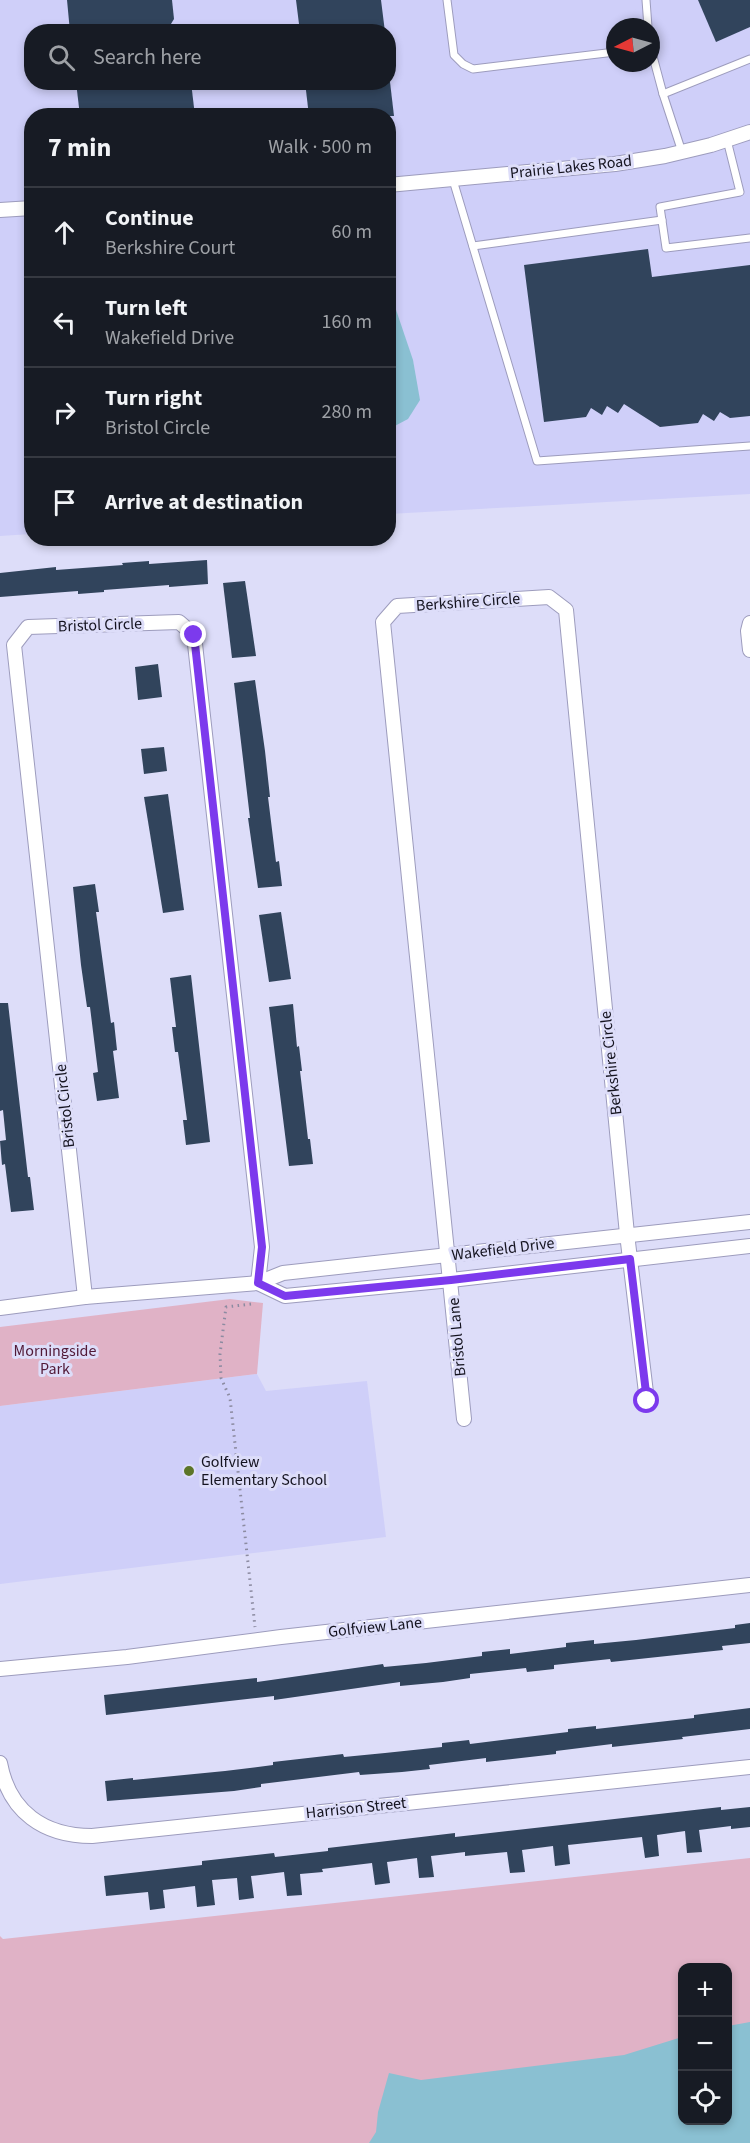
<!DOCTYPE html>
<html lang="en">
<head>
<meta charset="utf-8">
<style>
	:root { --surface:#171b24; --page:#242831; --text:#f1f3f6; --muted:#9ea1a6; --line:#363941 }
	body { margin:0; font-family:"Source Sans 3",sans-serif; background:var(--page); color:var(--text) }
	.controls { position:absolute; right:18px; bottom:18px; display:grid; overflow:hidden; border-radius:12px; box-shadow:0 3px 9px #0003 }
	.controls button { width:54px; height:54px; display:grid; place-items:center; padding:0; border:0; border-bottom:2px solid var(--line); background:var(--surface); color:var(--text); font:30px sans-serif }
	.compass { position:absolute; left:606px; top:18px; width:54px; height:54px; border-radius:50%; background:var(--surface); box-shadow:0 3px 9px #0003; rotate:264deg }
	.stop { position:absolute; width:18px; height:18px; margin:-14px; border:4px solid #7c3aed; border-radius:50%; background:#fff }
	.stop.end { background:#7c3aed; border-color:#fff; box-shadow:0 2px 6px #0008 }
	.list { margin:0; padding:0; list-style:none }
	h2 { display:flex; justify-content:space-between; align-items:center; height:78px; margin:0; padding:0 24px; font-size:26px }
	h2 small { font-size:20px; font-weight:400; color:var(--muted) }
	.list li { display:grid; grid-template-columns:39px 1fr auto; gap:18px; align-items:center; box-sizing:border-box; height:90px; padding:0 24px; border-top:2px solid var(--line) }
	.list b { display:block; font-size:22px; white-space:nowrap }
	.list p { margin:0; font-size:20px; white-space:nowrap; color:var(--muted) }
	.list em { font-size:20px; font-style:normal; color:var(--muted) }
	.icon { flex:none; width:33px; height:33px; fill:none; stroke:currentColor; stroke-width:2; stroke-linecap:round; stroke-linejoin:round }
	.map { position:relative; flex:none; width:750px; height:2143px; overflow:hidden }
	.search { position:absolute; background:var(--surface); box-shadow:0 3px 9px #0003; left:24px; top:24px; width:372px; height:66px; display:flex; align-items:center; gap:15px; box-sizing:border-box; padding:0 21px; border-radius:24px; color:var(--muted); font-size:22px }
	.panel { position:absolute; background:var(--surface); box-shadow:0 3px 9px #0003; left:24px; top:108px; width:372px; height:438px; border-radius:24px }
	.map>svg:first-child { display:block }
	.built { fill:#cfcff9; fill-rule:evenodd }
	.green { fill:#e0b2c6; fill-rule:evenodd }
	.water { fill:#8ac0d2 }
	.building { fill:#31445c }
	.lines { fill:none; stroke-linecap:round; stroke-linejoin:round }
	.service-casing { stroke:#9d9cbd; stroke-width:9 }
	.minor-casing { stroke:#9d9cbd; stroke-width:16 }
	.path { stroke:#8c8ba1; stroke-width:3; stroke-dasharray:1.5 4.5; stroke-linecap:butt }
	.service { stroke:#fff; stroke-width:7 }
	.minor { stroke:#fff; stroke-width:14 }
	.route { stroke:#7c3aed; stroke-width:8 }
	.poi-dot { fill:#5c7528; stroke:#ddddf9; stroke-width:2 }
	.labels { text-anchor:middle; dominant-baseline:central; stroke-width:6; stroke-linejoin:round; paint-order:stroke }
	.street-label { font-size:16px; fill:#14131f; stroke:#ddddf9 }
	.park-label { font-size:16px; fill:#511937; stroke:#ddddf9 }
	.poi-label { font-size:16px; fill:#14131f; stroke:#ddddf9; text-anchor:start }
</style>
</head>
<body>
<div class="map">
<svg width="750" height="2143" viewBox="0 0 750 2143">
	<rect width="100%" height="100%" fill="#ddddf9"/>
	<g class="built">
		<path d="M0,0H750V494L389,514L388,116H32L31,534L0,536ZM615,27H651V63H615ZM32,32H388V82H32Z"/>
		<path d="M257,1374L266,1391L367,1381L386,1537L0,1584V1406Z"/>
	</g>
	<g class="green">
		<path d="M230,1299L263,1303L257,1374L0,1406V1327Z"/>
		<path d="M750,1858V2143H0V1936L3,1939ZM682,1968H728V2120H682Z"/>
	</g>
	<g class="water">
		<path d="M389,289L413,360L420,400L408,419L389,429Z"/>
		<path d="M750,2022V2143H369L376,2132L378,2112L389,2073L421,2080L624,2055L682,2037V2120H728V2026Z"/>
	</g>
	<g class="building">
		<path d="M67,0H172L174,19L166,32H70Z"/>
		<path d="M296,0H381L385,32H300Z"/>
		<path d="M698,0H750V27L716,42Z"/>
		<path d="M76,82H191L195,116H80Z"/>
		<path d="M305,82H390L394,116H309Z"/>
		<path d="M648,249L652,277L750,265V416L730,418L720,412L714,421L703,414L698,423L660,427L624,404L618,413L607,406L602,415L591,408L586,417L544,422L524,265Z"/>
		<path d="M207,560L208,584L169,587V585L104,590V592L78,594V591L0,597V573L56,567V570L123,565L122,563L149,561V564Z"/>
		<path d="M245,581L256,656L232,658L223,583Z"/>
		<path d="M158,664L162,697L138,700L135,667Z"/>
		<path d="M255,680L265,751L270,797H268L276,862L279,861L282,886L258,888L248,818H250L234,683Z"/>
		<path d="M164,747L167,771L144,774L141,749Z"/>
		<path d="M168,794L184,910L163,913L144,797Z"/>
		<path d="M95,884L99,912H96L111,1023L114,1022L117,1050L113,1051L119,1098L97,1101L93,1073L98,1072L90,1007H87L81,965L73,887Z"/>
		<path d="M281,912L291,979L269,982L259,915Z"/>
		<path d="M191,975L210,1142L186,1145L183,1120H187L178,1052H175L172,1027H176L170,978Z"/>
		<path d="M0,1003H8L28,1177H30L34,1210L11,1212L5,1164L2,1165L0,1141L6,1140L3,1110L0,1111Z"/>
		<path d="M293,1004L297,1047L299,1046L302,1071H300L308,1139H310L313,1164L289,1166L269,1007Z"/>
		<path d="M750,1623V1643L722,1646L723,1650L611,1662L610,1659L554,1665V1669L527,1672L526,1668L470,1674V1678L443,1682L400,1686V1682L274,1700V1696L106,1715L104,1695L257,1678V1682L383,1664L384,1667L426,1663L482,1656V1652L510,1649V1654L566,1647V1643L594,1640V1644L636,1640L735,1628V1625Z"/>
		<path d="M750,1708V1729L682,1737L683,1739L612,1747V1744L556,1751V1754L486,1762V1758L429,1765L430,1769L402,1772L360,1775L359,1772L261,1784V1787L234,1791L107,1801L105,1781L133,1778V1780L225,1771L273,1765V1762L343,1754L344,1757L385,1753L442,1747V1743L469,1740L470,1744L568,1732V1729L596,1726V1729L694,1718V1715Z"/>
		<path d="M721,1807V1810L750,1807V1827L731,1829V1826L699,1830L702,1852L687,1853L685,1831L657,1835L659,1856L645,1858L642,1837L568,1845L570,1864L555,1866L553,1846L522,1850L525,1872L510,1873L507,1852L465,1856V1852L431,1856L434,1877L419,1878L417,1858L387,1862L390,1883L375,1885L372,1863L322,1869L323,1872L300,1874L302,1895L287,1896L284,1872L251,1876L254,1898L239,1900L237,1878L212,1880L215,1905L197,1907L195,1886L163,1890L165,1908L150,1910L148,1892L106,1896L104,1876L202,1865V1861L274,1853L275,1857L328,1851V1848L455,1833V1837Z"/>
	</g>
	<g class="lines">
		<g class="service-casing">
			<g id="service">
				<path d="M447,0L454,55L463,64L473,69L615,52"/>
				<path d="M646,0L648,27"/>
				<path d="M651,49L663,94L682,152"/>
				<path d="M663,94L750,59"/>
				<path d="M727,140L740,192L660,207L666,248L750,238"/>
				<path d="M453,180L537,461L750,446"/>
				<path d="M473,246L662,220"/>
			</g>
		</g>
		<g class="minor-casing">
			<g id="minor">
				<path d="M388,185L615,164L665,156L711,145L750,132"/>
				<path d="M0,210L32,208"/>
				<path d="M750,623L748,631L750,650"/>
				<path d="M258,1283L285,1296L451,1280L750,1246"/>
				<path d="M85,1297L14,645L28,627L179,622L194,635L262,1247L258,1283"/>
				<path d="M0,1308L85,1297L258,1283L283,1273L750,1222"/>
				<path d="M464,1419L383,622L397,606L549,597L566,610L627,1234L647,1401"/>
				<path d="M0,1669L127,1657L281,1637L750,1585"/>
				<path d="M0,1763C9,1812 44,1836 92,1836L750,1767"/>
			</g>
		</g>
		<path class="path" d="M251,1304L226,1307L220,1354L221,1378L230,1398L255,1627"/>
		<use href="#service" class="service"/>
		<use href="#minor" class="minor"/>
	</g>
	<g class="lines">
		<path class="route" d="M194,635L262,1247L258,1283L285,1296L451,1280L630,1259L647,1401"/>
	</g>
	<circle class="poi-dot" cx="189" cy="1471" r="6"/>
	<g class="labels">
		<g class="street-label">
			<text transform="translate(571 167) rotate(-6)">Prairie Lakes Road</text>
			<text transform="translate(468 602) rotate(-4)">Berkshire Circle</text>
			<text transform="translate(100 625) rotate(-2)">Bristol Circle</text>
			<text transform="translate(611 1063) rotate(-96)">Berkshire Circle</text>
			<text transform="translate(65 1106) rotate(-96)">Bristol Circle</text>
			<text transform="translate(503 1249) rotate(-7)">Wakefield Drive</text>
			<text transform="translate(457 1337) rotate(-95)">Bristol Lane</text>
			<text transform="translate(375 1627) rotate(-6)">Golfview Lane</text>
			<text transform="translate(356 1808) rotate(-6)">Harrison Street</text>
		</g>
		<g class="park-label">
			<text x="55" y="1351">Morningside<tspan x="55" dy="18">Park</tspan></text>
		</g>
		<g class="poi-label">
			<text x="201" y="1462">Golfview<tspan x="201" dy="18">Elementary School</tspan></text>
		</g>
	</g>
</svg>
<div class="controls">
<button>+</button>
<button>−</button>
<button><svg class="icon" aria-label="locate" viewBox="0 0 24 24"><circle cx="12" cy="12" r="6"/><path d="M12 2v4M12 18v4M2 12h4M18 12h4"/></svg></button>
</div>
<svg class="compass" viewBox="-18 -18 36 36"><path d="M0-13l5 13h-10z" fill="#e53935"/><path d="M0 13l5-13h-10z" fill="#9ea1a6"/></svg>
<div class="stop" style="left:647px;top:1401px"></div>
<div class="stop end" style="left:194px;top:635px"></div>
<div class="search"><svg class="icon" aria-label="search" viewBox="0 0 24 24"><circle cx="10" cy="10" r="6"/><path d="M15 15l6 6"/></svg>Search here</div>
<section class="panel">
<h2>7 min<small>Walk · 500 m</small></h2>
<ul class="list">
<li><svg class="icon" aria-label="ahead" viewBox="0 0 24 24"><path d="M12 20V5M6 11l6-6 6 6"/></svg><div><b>Continue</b><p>Berkshire Court</p></div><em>60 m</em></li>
<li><svg class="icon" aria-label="left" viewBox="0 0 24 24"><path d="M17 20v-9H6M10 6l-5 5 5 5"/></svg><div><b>Turn left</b><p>Wakefield Drive</p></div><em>160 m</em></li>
<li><svg class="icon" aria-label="right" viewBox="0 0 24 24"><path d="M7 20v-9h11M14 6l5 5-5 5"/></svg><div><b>Turn right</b><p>Bristol Circle</p></div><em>280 m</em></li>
<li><svg class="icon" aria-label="arrive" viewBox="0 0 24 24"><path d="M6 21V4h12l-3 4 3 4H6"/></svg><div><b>Arrive at destination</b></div></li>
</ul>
</section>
</div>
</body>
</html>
